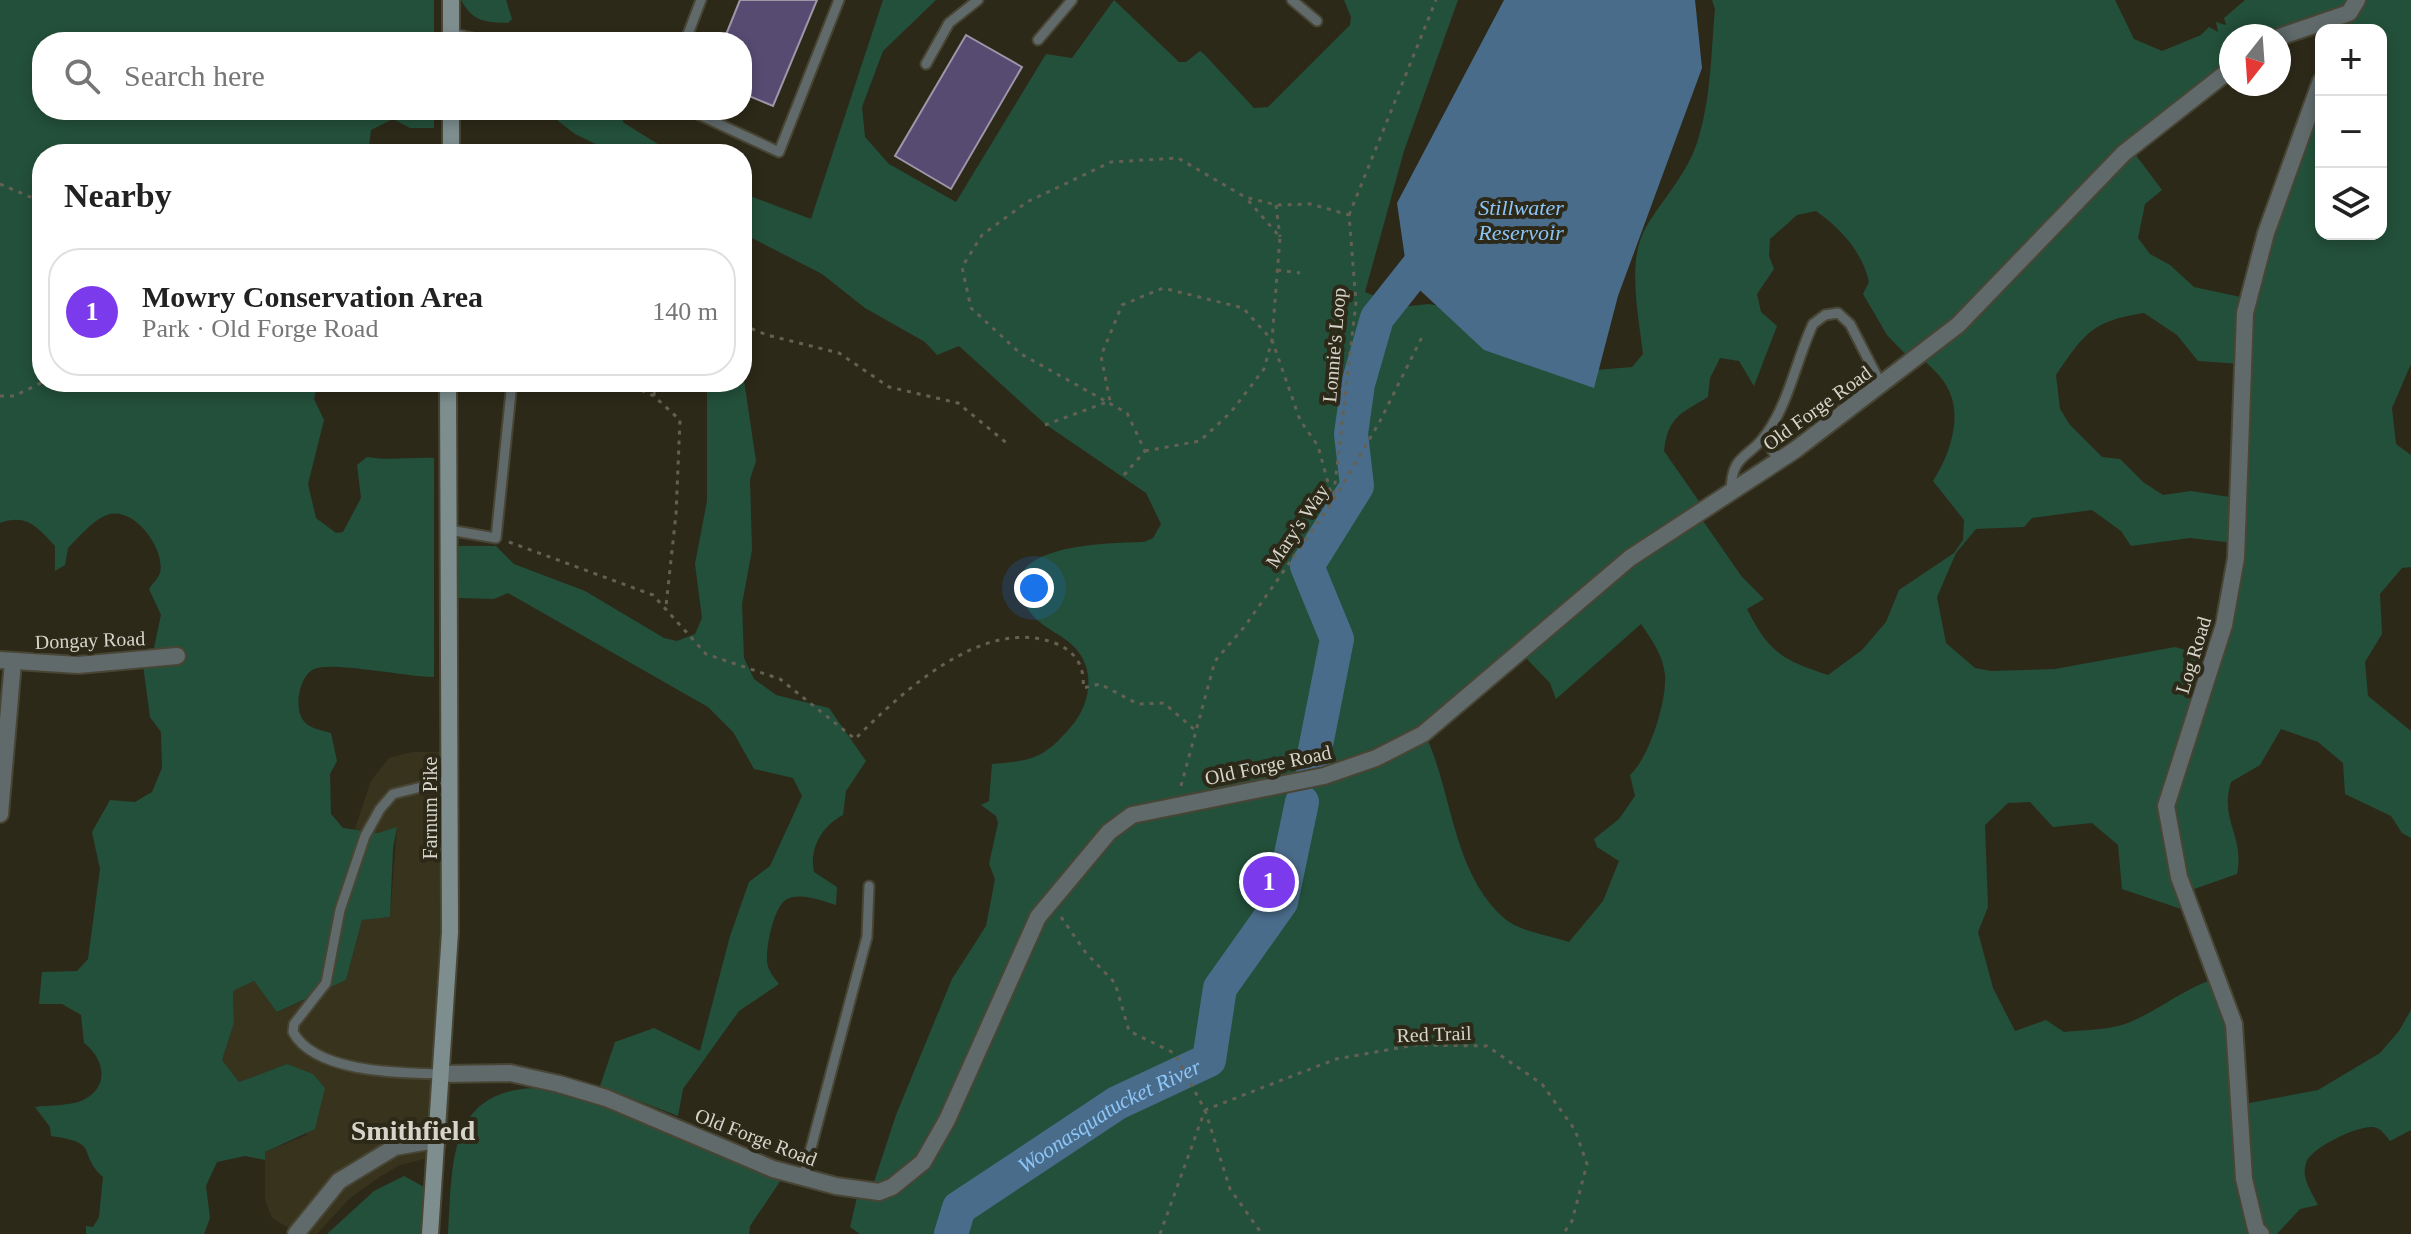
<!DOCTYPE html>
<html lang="en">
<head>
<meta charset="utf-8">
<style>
	:root { --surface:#fff; --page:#f6f6f6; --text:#222; --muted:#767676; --line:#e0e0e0; --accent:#7c3aed }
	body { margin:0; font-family:"Times New Roman",serif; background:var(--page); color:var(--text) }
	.controls { position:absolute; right:24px; top:24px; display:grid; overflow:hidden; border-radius:16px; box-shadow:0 4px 12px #0003 }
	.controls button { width:72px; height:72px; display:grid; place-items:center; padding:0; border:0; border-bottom:2px solid var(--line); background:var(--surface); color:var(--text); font:40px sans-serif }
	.compass { position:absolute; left:2219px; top:24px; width:72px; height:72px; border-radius:50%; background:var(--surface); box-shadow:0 4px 12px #0003; rotate:197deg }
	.you { position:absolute; left:1034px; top:588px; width:28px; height:28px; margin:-20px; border:6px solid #fff; border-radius:50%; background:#1a73e8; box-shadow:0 0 0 12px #1a73e833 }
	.badge { display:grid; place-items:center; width:52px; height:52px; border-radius:50%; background:var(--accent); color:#fff; font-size:26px; font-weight:700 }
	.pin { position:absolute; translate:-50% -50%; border:4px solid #fff; box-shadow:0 2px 8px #0006 }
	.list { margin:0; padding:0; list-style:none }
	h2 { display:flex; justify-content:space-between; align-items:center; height:104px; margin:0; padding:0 32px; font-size:34px }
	h2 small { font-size:26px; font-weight:400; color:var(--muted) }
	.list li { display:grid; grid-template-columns:52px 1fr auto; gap:24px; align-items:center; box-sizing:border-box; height:128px; margin:0 16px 16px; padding:0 16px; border:2px solid var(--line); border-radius:32px }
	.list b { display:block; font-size:30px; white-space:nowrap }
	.list p { margin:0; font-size:26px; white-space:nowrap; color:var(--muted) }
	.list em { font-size:26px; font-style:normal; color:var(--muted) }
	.icon { flex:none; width:44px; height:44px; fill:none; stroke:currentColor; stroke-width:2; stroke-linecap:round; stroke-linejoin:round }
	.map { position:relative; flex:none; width:2411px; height:1234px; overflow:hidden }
	.search { position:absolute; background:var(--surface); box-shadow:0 4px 12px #0003; left:32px; top:32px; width:720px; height:88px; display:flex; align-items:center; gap:20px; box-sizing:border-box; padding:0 28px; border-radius:32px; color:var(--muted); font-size:30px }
	.panel { position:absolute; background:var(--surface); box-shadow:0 4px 12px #0003; left:32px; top:144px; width:720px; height:248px; border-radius:32px }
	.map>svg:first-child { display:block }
	.built { fill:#38331c }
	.green { fill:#23503a; fill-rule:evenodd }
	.water { fill:#4a6c8b }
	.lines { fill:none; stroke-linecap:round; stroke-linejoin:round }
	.river { stroke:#4a6c8b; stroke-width:34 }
	.building { fill:#574b71; stroke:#9d97aa; stroke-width:2 }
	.service-casing { stroke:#484535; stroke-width:13 }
	.minor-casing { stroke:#484535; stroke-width:20 }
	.tertiary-casing { stroke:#484535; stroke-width:20 }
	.secondary-casing { stroke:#484535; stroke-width:20 }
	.path { stroke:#646153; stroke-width:3; stroke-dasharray:4 6; stroke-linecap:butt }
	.service { stroke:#606a6b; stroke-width:9 }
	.minor { stroke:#606a6b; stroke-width:16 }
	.tertiary { stroke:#606a6b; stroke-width:16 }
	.secondary { stroke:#7e8e8f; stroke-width:16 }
	.labels { text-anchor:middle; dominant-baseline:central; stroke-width:8; stroke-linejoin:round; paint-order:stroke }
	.street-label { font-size:20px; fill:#d7d5cb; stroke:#2d2919 }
	.water-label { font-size:22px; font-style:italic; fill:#8cc5f8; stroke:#2d2919 }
	.district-label { font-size:28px; font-weight:bold; fill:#d7d5cb; stroke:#2d2919 }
</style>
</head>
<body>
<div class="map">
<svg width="2411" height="1234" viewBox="0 0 2411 1234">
	<rect width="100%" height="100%" fill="#2d2919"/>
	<path class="built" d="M413,752H448L451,1081L447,1145L444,1154L400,1165L381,1176L350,1198L317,1234H298L272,1218L265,1200V1152L307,1135L287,1064L239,1082L222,1060L234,1023L233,991L254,981L278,1012L346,980L362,920L390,917L397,828L378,833L355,829L371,781L389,758Z"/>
	<g class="green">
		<path d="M0,0H434V42H42V110H434V128H410L393,119L371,130L368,154H42V382H318L314,399L324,420L308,484L316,518L336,533L343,532L361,498L357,465L367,457C391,461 410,457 434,458V677C406,677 333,661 314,669C299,676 294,708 303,720C309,729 322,730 331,733L337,761L330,774L331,814L343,828L378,833L397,827L393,848L390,917L362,920L346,980L277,1012L254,981L233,991L234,1023L222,1060L239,1082L287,1064L313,1074L325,1088L315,1129L265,1152V1160L245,1156L217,1162L206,1186L210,1218L204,1234H86V1226L93,1227L99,1217L103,1177C76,1152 102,1143 51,1136L50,1127L35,1107C49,1105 74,1106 85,1099C111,1085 103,1057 84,1043L81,1015L62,1004H39L42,972L77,971L88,959L100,869L92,832L110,800L135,802L152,792L162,768L161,732L150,717L143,665L152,657L161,615L149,589C152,584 158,579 160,573C166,550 134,505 107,515C93,520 78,538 68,548L65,565L55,571V546C38,528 27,513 0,523Z"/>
		<path d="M461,0H506L512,19L508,23C485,22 473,22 461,0Z"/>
		<path d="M883,0H936L883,51L862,107L865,137L889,164L956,202L1046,54L1072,58L1114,0L1179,62H1186L1200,51L1204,54L1254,108L1268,107L1350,25L1351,17L1344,0H1458L1404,151L1365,292L1401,307L1429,304L1450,308L1596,370L1632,367L1643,354C1639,317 1626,261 1646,227C1663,199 1686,175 1697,143C1711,101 1711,53 1715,9L1712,0H2115L2134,39L2162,51L2201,35L2209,27L2218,32L2216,22L2226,25L2224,18L2245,0H2411V364L2392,408L2396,444L2411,455V567L2402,568L2380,594L2382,634L2365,662L2368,696L2411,731V838L2402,833L2391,816L2345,794L2343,763L2318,742L2281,729L2260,765L2231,782C2219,821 2245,835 2237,874L2183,893L2190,912L2122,889L2118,845L2092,823L2053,827L2030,802L2008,803L1985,825L1988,907L1978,932L1993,988L2015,1031L2046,1020L2064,1032C2083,1030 2107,1030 2125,1024C2157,1012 2181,990 2214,979L2234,1029L2239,1105L2318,1090L2380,1053L2399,1031L2411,1010V1130L2390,1141C2387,1137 2382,1130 2377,1128C2363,1122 2310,1148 2306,1163C2301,1178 2311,1191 2318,1205L2300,1209L2277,1234H860L850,1227L858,1193L873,1185L896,1115L952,979L986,926L995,879L989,864L998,823L996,816L981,805L989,801L992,764C1035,761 1046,757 1074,723C1090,702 1095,672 1077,650C1065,635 1041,628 1030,612C982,544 1108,543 1144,542L1153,538L1161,524L1146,493L1045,424L959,346L937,355L925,342L865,308L822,274L750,237L742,330V193L811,219ZM2346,21L2343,30H2381V234H2321V82L2245,298L2194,287L2170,265L2150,254L2138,238L2145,204L2162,190L2132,150L2231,73V36H2279ZM1816,211C1841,229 1862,251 1869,282L1863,294L1887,335L1912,361L1922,358C1930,367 1942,376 1947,387C1964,416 1949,456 1933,481L1964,520L1963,540L1954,553L1899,590L1886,622L1862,650L1828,675C1783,660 1769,653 1747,609L1764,599L1742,577L1701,518L1705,510L1664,451C1668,417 1680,414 1708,397L1710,378L1720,358L1739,361L1754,386L1777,326L1761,312L1757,294L1774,269L1769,256L1770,239L1797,215ZM2144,313L2177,335L2198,361L2240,364L2236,498L2191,491L2163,495L2143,482L2120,459L2102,457L2070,425L2060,409L2056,375C2085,333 2092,321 2144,313ZM2092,510L2121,531L2131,546L2190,538L2234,543L2212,657L2175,647L2055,669L1991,671L1975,668L1946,643L1937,597L1956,553L1976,529L2024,527L2032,518ZM1641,624C1652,640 1663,655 1665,675C1667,701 1649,758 1630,775L1635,796L1619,819L1594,839L1597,847L1619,861L1603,901L1569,942C1551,936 1519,931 1505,919C1452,873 1453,793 1425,734L1522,654L1550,683L1556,699Z"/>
		<path d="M544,110H618L624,123L674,154H616L575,134Z"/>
		<path d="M742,367L756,461L750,479L752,550L742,604L744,658L754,679L776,695L829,708L866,761L846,791L843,815C822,826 809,848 814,872L837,887L836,905C823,901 801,892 787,899C774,906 767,943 767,957C766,969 773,976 779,984L739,1011L683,1089L678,1116L600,1086L615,1042L654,1028L700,1051L730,936L749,882L770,866L802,796L793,778L754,769L733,732L708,707L508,593L494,599L458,598V546H496L514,564L585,591L664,638L677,641L695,634L702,618L695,564L707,501V382H742Z"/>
		<path d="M538,1088L622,1112L781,1180L750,1226L749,1234H448C453,1165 446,1089 538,1088Z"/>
		<path d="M404,1176L424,1187L423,1234H327L374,1191Z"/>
	</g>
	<path class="water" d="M1504,0H1695L1702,68L1618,296L1594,388L1484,350L1408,279L1397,203Z"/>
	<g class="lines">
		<g class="river">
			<path d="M1312,765L1337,639L1307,566L1357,486L1351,434L1358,384L1377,318L1435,245"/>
			<path id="s1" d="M951,1234L959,1208L1117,1103L1209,1060L1220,988L1281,902L1302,802"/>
		</g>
	</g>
	<g class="building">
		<path d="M740,0H817L773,106L742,93V42H723Z"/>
		<path d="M966,35L1022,67L951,189L895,156Z"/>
	</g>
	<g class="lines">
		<g class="service-casing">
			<g id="service">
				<path d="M1292,0L1317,21"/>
				<path d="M451,33L490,42"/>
				<path d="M1038,40L1072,0"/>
				<path d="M685,42L701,0"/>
				<path d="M926,64L949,23L978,0"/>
				<path d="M689,110L779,152L839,0"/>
				<path d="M1764,437L1779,461"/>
				<path d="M1731,493C1731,452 1749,460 1767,433C1789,402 1797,358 1813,324L1825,315L1838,313L1850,324L1882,386"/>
				<path d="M449,530L496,538L512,382"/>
				<path d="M442,1074C401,1073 315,1073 293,1032L294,1024L326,983L340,910L365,836L380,809L393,794L450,780"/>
				<path d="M803,1178L867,937L869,886"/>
			</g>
		</g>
		<g class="minor-casing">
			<g id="minor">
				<path d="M0,660L78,665L177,656"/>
				<path d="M0,814L13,662"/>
				<path d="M2261,1234L2256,1229L2244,1179L2234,1024L2179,877L2166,806L2224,625L2236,558L2245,313L2266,233L2321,81"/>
			</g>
		</g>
		<g class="tertiary-casing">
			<g id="tertiary">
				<path d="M2279,37L2349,13L2357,0"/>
				<path d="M442,1074L510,1073L559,1084L606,1098L773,1169L836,1186L879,1192L892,1187L923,1162L947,1120L1038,917L1109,832L1132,815L1324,776L1376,758L1423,734L1630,558L1795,450L1958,325L2124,153L2231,69"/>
				<path d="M296,1234L339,1181L395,1147L435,1140"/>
			</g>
		</g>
		<g class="secondary-casing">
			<g id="secondary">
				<path d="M451,42V0"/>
				<path d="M451,154V110"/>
				<path d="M430,1234L450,932L448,382"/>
			</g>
		</g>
		<g class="path">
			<path d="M0,184L42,202"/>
			<path d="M1276,205L1280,237"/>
			<path d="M1349,215L1436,0"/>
			<path d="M1277,270L1300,273"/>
			<path d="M742,325L767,335L839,353L889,387L958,403L1009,445"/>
			<path d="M623,382L654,396"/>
			<path d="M655,382L654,396L680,420L676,514L666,606"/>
			<path d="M0,396H14L43,382"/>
			<path d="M1045,425L1110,401L1101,356L1122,305L1163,288L1243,308L1272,340L1300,420L1318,446L1332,497"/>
			<path d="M1145,451L1200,441L1231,412L1264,369L1272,340L1280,237L1247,199"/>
			<path d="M1124,475L1145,451L1127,413L1021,354L971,308L962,267L982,235L1027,202L1111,162L1178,158L1245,197L1276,205L1311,204L1349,215L1356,302L1333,501"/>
			<path d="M509,542L653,595L706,654L780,679L855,739C902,692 985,614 1057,644C1076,652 1085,667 1083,688L1100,684L1138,704L1164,703L1196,731"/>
			<path d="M1181,786L1215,661L1245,626L1333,501L1379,423L1424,333"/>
			<path d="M1061,917L1086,953L1115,983L1129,1031L1174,1053L1205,1110L1336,1059L1415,1045L1487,1046L1542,1084L1575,1130L1587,1164L1572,1221L1563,1234"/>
			<path d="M1205,1110L1230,1189L1262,1234"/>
			<path d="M1160,1234L1205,1110"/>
		</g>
		<use href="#service" class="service"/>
		<use href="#minor" class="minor"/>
		<use href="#tertiary" class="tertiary"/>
		<use href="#secondary" class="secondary"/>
	</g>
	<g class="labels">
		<g class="street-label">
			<text transform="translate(1334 345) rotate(-85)">Lonnie's Loop</text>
			<text transform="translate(1817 408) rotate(-36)">Old Forge Road</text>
			<text transform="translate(1297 526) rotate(-56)">Mary's Way</text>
			<text transform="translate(90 640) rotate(-2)">Dongay Road</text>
			<text transform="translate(2193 655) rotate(-73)">Log Road</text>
			<text transform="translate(1268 765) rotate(-12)">Old Forge Road</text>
			<text transform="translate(430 808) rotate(-90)">Farnum Pike</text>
			<text transform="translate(1434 1034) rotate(-2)">Red Trail</text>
			<text transform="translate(756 1137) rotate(21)">Old Forge Road</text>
		</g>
		<g class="water-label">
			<text x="1521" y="207">Stillwater<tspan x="1521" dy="25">Reservoir</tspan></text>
			<text stroke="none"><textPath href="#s1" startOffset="204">Woonasquatucket River</textPath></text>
		</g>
		<g class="district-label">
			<text x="413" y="1130">Smithfield</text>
		</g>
	</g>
</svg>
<div class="controls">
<button>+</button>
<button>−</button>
<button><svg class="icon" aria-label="layers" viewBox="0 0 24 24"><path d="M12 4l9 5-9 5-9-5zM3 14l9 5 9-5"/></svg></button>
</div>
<svg class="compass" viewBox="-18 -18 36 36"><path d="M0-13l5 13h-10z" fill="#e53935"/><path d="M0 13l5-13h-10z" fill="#767676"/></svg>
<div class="you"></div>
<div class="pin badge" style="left:1269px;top:882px">1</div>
<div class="search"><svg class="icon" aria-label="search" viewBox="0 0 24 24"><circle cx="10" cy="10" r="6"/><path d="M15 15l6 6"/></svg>Search here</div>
<section class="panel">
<h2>Nearby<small></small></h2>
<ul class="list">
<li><span class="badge">1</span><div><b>Mowry Conservation Area</b><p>Park · Old Forge Road</p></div><em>140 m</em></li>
</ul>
</section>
</div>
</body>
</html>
